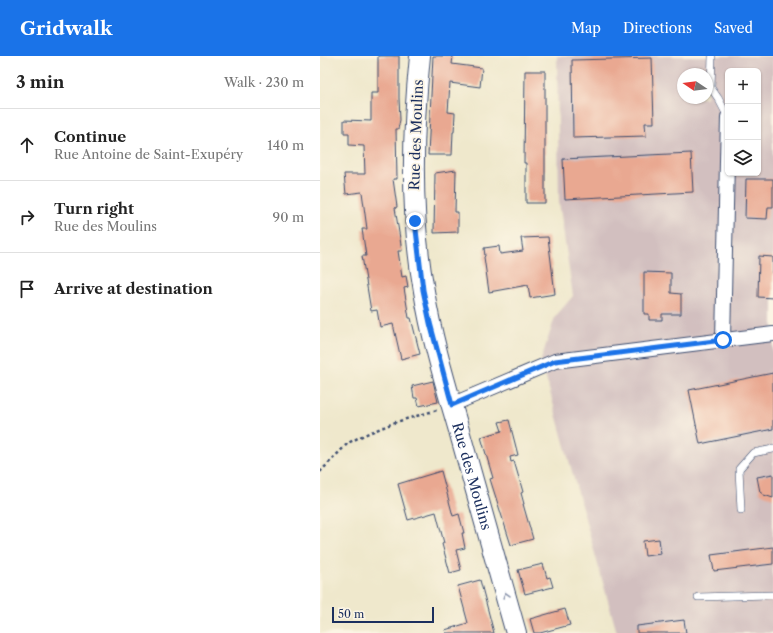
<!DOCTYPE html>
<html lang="en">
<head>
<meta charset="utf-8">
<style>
	:root { --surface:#fff; --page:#f6f6f6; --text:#222; --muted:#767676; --line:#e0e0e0; --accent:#1a73e8 }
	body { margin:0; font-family:"Libre Caslon Text",serif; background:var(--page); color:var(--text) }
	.controls { position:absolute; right:12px; top:12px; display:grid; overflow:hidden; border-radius:6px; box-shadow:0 1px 3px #0004 }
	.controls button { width:36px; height:36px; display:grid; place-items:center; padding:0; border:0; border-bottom:1px solid var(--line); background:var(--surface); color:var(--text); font:20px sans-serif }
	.compass { position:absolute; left:357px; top:12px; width:36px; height:36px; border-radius:50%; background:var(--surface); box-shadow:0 1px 3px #0004; rotate:283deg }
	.scale { position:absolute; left:12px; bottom:10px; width:102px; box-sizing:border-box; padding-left:4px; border:2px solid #1b2f5e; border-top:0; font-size:11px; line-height:14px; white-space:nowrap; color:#1b2f5e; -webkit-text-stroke:3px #fcf5e5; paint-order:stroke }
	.stop { position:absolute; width:12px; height:12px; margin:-9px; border:3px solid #1a73e8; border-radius:50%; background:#fff }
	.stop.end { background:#1a73e8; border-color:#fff; box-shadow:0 1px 4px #0008 }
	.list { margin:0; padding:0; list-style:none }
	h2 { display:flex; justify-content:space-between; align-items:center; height:52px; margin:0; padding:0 16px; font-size:17px }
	h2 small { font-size:13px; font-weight:400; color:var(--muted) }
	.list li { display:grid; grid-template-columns:26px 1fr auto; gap:12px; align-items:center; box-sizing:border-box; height:72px; padding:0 16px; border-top:1px solid var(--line) }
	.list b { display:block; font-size:15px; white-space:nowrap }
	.list p { margin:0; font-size:13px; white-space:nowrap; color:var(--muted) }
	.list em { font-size:13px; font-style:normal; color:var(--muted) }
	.icon { flex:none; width:22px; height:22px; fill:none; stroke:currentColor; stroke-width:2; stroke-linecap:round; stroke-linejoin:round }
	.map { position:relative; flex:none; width:453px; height:577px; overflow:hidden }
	header { display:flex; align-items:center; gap:24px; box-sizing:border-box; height:56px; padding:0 20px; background:var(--accent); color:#fff }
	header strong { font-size:19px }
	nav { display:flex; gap:22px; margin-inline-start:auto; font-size:14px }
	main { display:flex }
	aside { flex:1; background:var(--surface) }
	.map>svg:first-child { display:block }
	.industrial { fill:#d2bfbf; fill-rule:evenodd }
	.building { fill:#e9a891 }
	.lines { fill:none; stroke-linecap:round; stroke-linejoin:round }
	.service-casing { stroke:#3b4b6e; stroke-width:8 }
	.minor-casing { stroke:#3b4b6e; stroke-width:16 }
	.secondary-casing { stroke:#3b4b6e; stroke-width:22 }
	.path { stroke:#3b4b6e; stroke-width:2.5; stroke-dasharray:3 3; stroke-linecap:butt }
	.service { stroke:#fff; stroke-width:7 }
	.minor { stroke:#fff; stroke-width:14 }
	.secondary { stroke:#fff; stroke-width:20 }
	.oneway { stroke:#8d97ae }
	.route { stroke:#1a73e8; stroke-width:5 }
	.labels { text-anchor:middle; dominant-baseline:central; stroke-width:3.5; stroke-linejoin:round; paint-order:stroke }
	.street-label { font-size:14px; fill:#1b2f5e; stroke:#fcf5e5 }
</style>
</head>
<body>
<header>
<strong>Gridwalk</strong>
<nav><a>Map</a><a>Directions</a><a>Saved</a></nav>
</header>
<main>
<aside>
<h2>3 min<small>Walk · 230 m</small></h2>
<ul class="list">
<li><svg class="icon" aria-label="ahead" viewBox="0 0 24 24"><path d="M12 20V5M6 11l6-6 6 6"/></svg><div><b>Continue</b><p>Rue Antoine de Saint-Exupéry</p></div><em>140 m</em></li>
<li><svg class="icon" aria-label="right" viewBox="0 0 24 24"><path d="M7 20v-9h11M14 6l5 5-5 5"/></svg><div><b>Turn right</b><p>Rue des Moulins</p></div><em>90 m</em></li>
<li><svg class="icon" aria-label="arrive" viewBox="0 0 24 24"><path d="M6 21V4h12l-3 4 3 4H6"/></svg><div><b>Arrive at destination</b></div></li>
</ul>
</aside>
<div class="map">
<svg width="453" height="577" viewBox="0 0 453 577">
	<rect width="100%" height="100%" fill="#fcf5e5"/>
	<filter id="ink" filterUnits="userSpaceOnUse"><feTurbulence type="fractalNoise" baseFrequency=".025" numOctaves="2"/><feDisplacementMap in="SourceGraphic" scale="8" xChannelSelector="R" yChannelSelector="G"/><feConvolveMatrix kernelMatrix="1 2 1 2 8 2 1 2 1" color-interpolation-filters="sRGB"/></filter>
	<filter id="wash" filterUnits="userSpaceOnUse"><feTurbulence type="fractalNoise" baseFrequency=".012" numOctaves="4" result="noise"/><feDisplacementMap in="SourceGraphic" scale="16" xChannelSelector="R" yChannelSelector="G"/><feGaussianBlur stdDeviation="0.9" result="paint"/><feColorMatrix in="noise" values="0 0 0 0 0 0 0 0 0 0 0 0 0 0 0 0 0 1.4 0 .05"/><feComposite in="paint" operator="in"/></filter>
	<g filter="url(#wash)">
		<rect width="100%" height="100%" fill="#efe8cc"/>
		<path class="industrial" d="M237,0H453V577H297L221,304L235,261L253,240L239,146ZM408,15H438V117H408ZM363,18H387V42H363Z"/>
		<g id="blocks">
			<g class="building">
				<path d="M58,0H79V42L80,64L78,73H76L77,123H73L77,151L75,152L82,195H78L82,221L86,220L88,231L84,232L89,262H91L100,298L81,303L73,268L60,271L57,254L51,255L42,200H46L42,173H47L42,136L26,138L24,118H45L44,90L29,89V77H24V64L51,65V37H58Z"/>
				<path d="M113,0H133L132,8L162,12L160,31L130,27L128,56L135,57L134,76H133L132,99H108Z"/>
				<path d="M332,2L334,67H325L326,80L253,82L252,4Z"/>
				<path d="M205,15H225V147H206V107H204Z"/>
				<path d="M371,97L373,136L245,143L243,103Z"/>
				<path d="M136,114L135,156H138V176L114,177L115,117Z"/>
				<path d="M426,123H453V151H448L447,163L425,162Z"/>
				<path d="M228,181L235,238L210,242L208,229L169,236L164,201L165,200L164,192L179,190L180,198L203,195L201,182Z"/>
				<path d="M439,200L453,201V242L438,241Z"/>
				<path d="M324,216L351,217V237L361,238V258H342V264H329V258H324Z"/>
				<path d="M453,317V373L380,388L369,334Z"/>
				<path d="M113,325L118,346L99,350L97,342H94L92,330Z"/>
				<path d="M189,364L198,399L190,401L191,406L194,405L203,436L201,437L204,448H203L213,483L191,489L170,423L173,422L161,381L182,375L179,366Z"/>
				<path d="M121,415L133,460L139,458L144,477H142L145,492L136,494L141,514L130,517L122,488L124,487L116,456L88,464L78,428Z"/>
				<path d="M453,418V442L444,439L440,436L437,421Z"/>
				<path d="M339,483L341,498L325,500L323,485Z"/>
				<path d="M453,491V508L394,515L391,499Z"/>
				<path d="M223,508L227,522L230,521L233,531L205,538L198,514Z"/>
				<path d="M160,524L174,577H126L125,574L148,567L138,530Z"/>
				<path d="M245,553L250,569L220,577H214L210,563Z"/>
				<path d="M364,564L366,577H317V570Z"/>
			</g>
		</g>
	</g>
	<g filter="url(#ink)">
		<use href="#blocks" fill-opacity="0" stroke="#3b4b6e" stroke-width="1"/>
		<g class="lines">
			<g class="service-casing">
				<g id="service">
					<path d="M392,0L391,32L398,42L408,61"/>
					<path d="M421,454L419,413L433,397L453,393"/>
					<path d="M378,541L453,539"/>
				</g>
			</g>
			<g class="minor-casing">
				<g id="minor">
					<path d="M403,284L408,61"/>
					<path d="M131,349L235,305L453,278"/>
				</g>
			</g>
			<g class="secondary-casing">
				<g id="secondary">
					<path id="s1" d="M100,0C92,78 90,158 104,235C112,285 128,336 142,385C160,449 178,513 196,577"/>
				</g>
			</g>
			<path class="path" d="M0,416L28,387L44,379L76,366L117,354"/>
			<use href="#service" class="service"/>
			<use href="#minor" class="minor"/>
			<use href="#secondary" class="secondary"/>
		</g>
		<defs><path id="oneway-chevron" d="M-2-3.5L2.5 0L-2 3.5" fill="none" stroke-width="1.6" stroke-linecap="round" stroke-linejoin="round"/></defs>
		<use class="oneway" href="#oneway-chevron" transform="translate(186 539) rotate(-106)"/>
	</g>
	<g class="lines" filter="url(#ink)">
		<path class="route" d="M95,165L103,234L110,267L132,349L235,305L403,284"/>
	</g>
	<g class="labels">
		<g class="street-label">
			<text transform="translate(96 79) rotate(-88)">Rue des Moulins</text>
			<text stroke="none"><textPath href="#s1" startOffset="427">Rue des Moulins</textPath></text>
		</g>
	</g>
</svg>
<div class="controls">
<button>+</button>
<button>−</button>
<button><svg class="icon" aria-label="layers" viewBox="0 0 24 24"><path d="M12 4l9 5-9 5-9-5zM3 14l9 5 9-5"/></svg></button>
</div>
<svg class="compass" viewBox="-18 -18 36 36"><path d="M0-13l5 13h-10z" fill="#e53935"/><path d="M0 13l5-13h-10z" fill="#767676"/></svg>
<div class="scale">50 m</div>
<div class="stop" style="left:403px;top:284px"></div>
<div class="stop end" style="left:95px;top:165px"></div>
</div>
</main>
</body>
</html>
